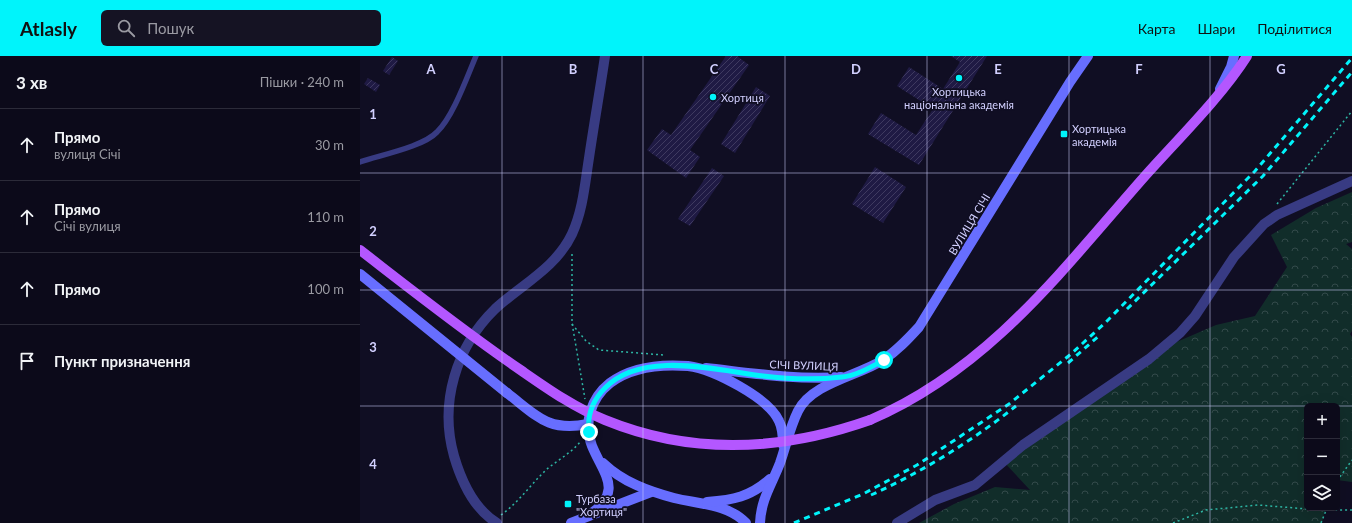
<!DOCTYPE html>
<html lang="uk">
<head>
<meta charset="utf-8">
<style>
	:root { --surface:#0c0a1a; --page:#151323; --text:#f1f3f6; --muted:#9a9aa2; --line:#2c2b39; --accent:#00f4fb }
	body { margin:0; font-family:Lato,sans-serif; background:var(--page); color:var(--text) }
	.controls { position:absolute; right:12px; bottom:12px; display:grid; overflow:hidden; border-radius:6px; box-shadow:0 4px 16px #0002 }
	.controls button { width:36px; height:36px; display:grid; place-items:center; padding:0; border:0; border-bottom:1px solid var(--line); background:var(--surface); color:var(--text); font:20px sans-serif }
	.stop { position:absolute; width:12px; height:12px; margin:-9px; border:3px solid #00f4fb; border-radius:50%; background:#fff }
	.stop.end { background:#00f4fb; border-color:#fff; box-shadow:0 1px 4px #0008 }
	.list { margin:0; padding:0; list-style:none }
	h2 { display:flex; justify-content:space-between; align-items:center; height:52px; margin:0; padding:0 16px; font-size:17px }
	h2 small { font-size:13px; font-weight:400; color:var(--muted) }
	.list li { display:grid; grid-template-columns:26px 1fr auto; gap:12px; align-items:center; box-sizing:border-box; height:72px; padding:0 16px; border-top:1px solid var(--line) }
	.list b { display:block; font-size:15px; white-space:nowrap }
	.list p { margin:0; font-size:13px; white-space:nowrap; color:var(--muted) }
	.list em { font-size:13px; font-style:normal; color:var(--muted) }
	.icon { flex:none; width:22px; height:22px; fill:none; stroke:currentColor; stroke-width:2; stroke-linecap:round; stroke-linejoin:round }
	.map { position:relative; flex:none; width:992px; height:467px; overflow:hidden }
	header { display:flex; align-items:center; gap:24px; box-sizing:border-box; height:56px; padding:0 20px; background:var(--accent); color:#111 }
	header strong { font-size:19px }
	nav { display:flex; gap:22px; margin-inline-start:auto; font-size:14px }
	.search { width:280px; height:36px; background:var(--page); display:flex; align-items:center; gap:10px; box-sizing:border-box; padding:0 14px; border-radius:6px; color:var(--muted); font-size:15px }
	main { display:flex }
	aside { flex:1; background:var(--surface) }
	.map>svg:first-child { display:block }
	.forest { fill:url(#forest-crowns) }
	.building { fill:url(#building-hatch) }
	.lines { fill:none; stroke-linecap:round; stroke-linejoin:round }
	.path { stroke:#2db6a4; stroke-width:1.5; stroke-dasharray:2 3; stroke-linecap:butt }
	.lane { stroke:#383b83; stroke-width:5.5 }
	.street { stroke:#383b83; stroke-width:10 }
	.secondary { stroke:#676eff; stroke-width:10 }
	.primary { stroke:#b457ff; stroke-width:10 }
	.rail { stroke:#00f4fb; stroke-width:3; stroke-dasharray:6 5; stroke-linecap:butt }
	.secondary-bridge { stroke:#676eff; stroke-width:10 }
	.primary-bridge { stroke:#b457ff; stroke-width:10 }
	.route { stroke:#00f4fb; stroke-width:5 }
	.grid { fill:none; stroke:#d2d0ff; stroke-width:1; stroke-opacity:0.55 }
	.poi-dot { fill:#00f4fb; stroke:#100e23; stroke-width:1.5 }
	.labels { text-anchor:middle; dominant-baseline:central; stroke-width:3.5; stroke-linejoin:round; paint-order:stroke }
	.poi-label { font-size:11px; fill:#d2d0ff; stroke:#100e23; text-anchor:start }
	.street-label { font-size:11px; fill:#d2d0ff; stroke:#100e23 }
	.grid-label { font-size:13px; text-anchor:middle; font-weight:bold; fill:#d2d0ff; stroke:#100e23; stroke-width:3.5; stroke-linejoin:round; paint-order:stroke }
</style>
</head>
<body>
<header>
<strong>Atlasly</strong>
<div class="search"><svg class="icon" aria-label="search" viewBox="0 0 24 24"><circle cx="10" cy="10" r="6"/><path d="M15 15l6 6"/></svg>Пошук</div>
<nav><a>Карта</a><a>Шари</a><a>Поділитися</a></nav>
</header>
<main>
<aside>
<h2>3 хв<small>Пішки · 240 m</small></h2>
<ul class="list">
<li><svg class="icon" aria-label="ahead" viewBox="0 0 24 24"><path d="M12 20V5M6 11l6-6 6 6"/></svg><div><b>Прямо</b><p>вулиця Січі</p></div><em>30 m</em></li>
<li><svg class="icon" aria-label="ahead" viewBox="0 0 24 24"><path d="M12 20V5M6 11l6-6 6 6"/></svg><div><b>Прямо</b><p>Січі вулиця</p></div><em>110 m</em></li>
<li><svg class="icon" aria-label="ahead" viewBox="0 0 24 24"><path d="M12 20V5M6 11l6-6 6 6"/></svg><div><b>Прямо</b></div><em>100 m</em></li>
<li><svg class="icon" aria-label="arrive" viewBox="0 0 24 24"><path d="M6 21V4h12l-3 4 3 4H6"/></svg><div><b>Пункт призначення</b></div></li>
</ul>
</aside>
<div class="map">
<svg width="992" height="467" viewBox="0 0 992 467">
	<defs>
		<pattern id="forest-crowns" width="20" height="18" patternUnits="userSpaceOnUse"><rect width="20" height="18" fill="#112d2a"/><path d="M2 6a3 3 0 1 1 6 0M12 15a3 3 0 1 1 6 0" fill="none" stroke="#334a4a"/></pattern>
		<pattern id="building-hatch" width="6" height="6" patternUnits="userSpaceOnUse"><rect width="6" height="6" fill="#1f1a44"/><path d="M-1 1l2-2M0 6l6-6M5 7l2-2" fill="none" stroke="#3f3a60"/></pattern>
	</defs>
	<rect width="100%" height="100%" fill="#100e23"/>
	<path class="forest" d="M992,136V186L986,188L992,193V275L990,278L992,281V426L977,424V350H947V452H965L962,467H559L594,448L635,431L670,434L643,405L805,291L856,269L895,260L927,211L911,179L956,152Z"/>
	<g class="building">
		<path d="M366,0H377L389,9L330,94L340,101L326,122L287,94L302,73L311,79Z"/>
		<path d="M591,0H627L559,109L508,78L521,57L556,79L573,53L537,30L549,11L583,33L600,6Z"/>
		<path d="M32,1L38,5L29,19L23,15Z"/>
		<path d="M8,22L20,29L16,36L4,28Z"/>
		<path d="M396,31L410,40L375,97L361,88Z"/>
		<path d="M515,111L546,131L523,167L492,148Z"/>
		<path d="M352,112L364,120L330,170L318,163Z"/>
	</g>
	<g class="lines">
		<g class="path">
			<path d="M917,148L992,55"/>
			<path d="M212,198V267L225,343"/>
			<path d="M212,268L226,285L239,294L304,299"/>
			<path d="M977,425L992,404"/>
			<path d="M141,459C159,446 171,428 187,413C198,404 211,397 220,386"/>
			<path d="M813,467L846,454L898,449L960,454H992"/>
			<path d="M961,467L967,452"/>
		</g>
		<path class="lane" d="M0,106C20,99 63,91 77,76C93,61 107,21 116,0"/>
		<g class="street">
			<path d="M137,467C114,453 101,424 94,400C79,347 96,291 135,253C161,229 196,212 212,178C223,154 225,127 229,102C234,68 240,34 245,0"/>
			<path d="M537,467L575,444L615,429L663,389L789,303L820,277L835,260L874,201L904,168L917,159L992,125"/>
		</g>
		<g class="secondary">
			<path d="M860,33L871,11L874,0"/>
			<path d="M346,312C391,317 435,324 481,321"/>
			<path d="M147,337C177,360 188,376 228,368"/>
			<path d="M243,407C263,426 288,435 314,442C338,448 368,448 386,467"/>
			<path d="M347,446C373,444 390,441 410,423"/>
			<path d="M229,459C264,435 244,419 232,390C223,367 231,342 250,327C271,311 302,308 328,310C353,313 409,342 419,365C423,373 423,381 423,389"/>
			<path d="M211,467L291,436"/>
			<path d="M400,467C401,443 412,428 420,407C426,390 430,371 438,355C452,327 498,320 523,304C537,295 548,283 559,271L710,26L728,0"/>
		</g>
		<path class="primary" d="M510,364C629,313 702,214 785,120C818,83 861,41 887,0"/>
		<g class="rail">
			<path d="M767,253L903,120L992,16"/>
			<path d="M708,307L741,278"/>
			<path d="M511,439C562,416 612,385 656,350"/>
			<path d="M434,467L503,438L557,409L649,348L711,298L745,267L895,115L992,2"/>
		</g>
		<path class="secondary-bridge" d="M0,218L147,337"/>
		<path class="primary-bridge" d="M0,194C53,235 106,277 162,315C188,333 215,352 245,364C333,400 422,395 510,364"/>
	</g>
	<g class="lines">
		<path class="route" d="M229,376C227,359 232,345 245,332C282,294 356,314 403,320C428,323 456,324 482,321C496,320 511,311 524,304"/>
	</g>
	<path class="grid" d="M142,0V467M283,0V467M425,0V467M567,0V467M709,0V467M850,0V467M0,117H992M0,234H992M0,350H947M977,350H992"/>
	<g class="poi-dot">
		<circle cx="599" cy="22" r="4"/>
		<circle cx="353" cy="41" r="4"/>
		<rect x="700" y="74" width="8" height="8" rx="2"/>
		<rect x="204" y="444" width="8" height="8" rx="2"/>
	</g>
	<g class="labels">
		<g class="poi-label">
			<text x="599" y="35" text-anchor="middle">Хортицька<tspan x="599" dy="13">національна академія</tspan></text>
			<text x="361" y="41">Хортиця</text>
			<text x="712" y="72">Хортицька<tspan x="712" dy="13">академія</tspan></text>
			<text x="216" y="442">Турбаза<tspan x="216" dy="13">"Хортиця"</tspan></text>
		</g>
		<g class="street-label">
			<text transform="translate(609 168) rotate(-59)">ВУЛИЦЯ СІЧІ</text>
			<text transform="translate(444 309) rotate(2)">СІЧІ ВУЛИЦЯ</text>
		</g>
	</g>
	<g class="grid-label">
		<text x="71" y="18">A</text>
		<text x="213" y="18">B</text>
		<text x="354" y="18">C</text>
		<text x="496" y="18">D</text>
		<text x="638" y="18">E</text>
		<text x="779" y="18">F</text>
		<text x="921" y="18">G</text>
		<text x="13" y="63">1</text>
		<text x="13" y="180">2</text>
		<text x="13" y="296">3</text>
		<text x="13" y="413">4</text>
	</g>
</svg>
<div class="controls">
<button>+</button>
<button>−</button>
<button><svg class="icon" aria-label="layers" viewBox="0 0 24 24"><path d="M12 4l9 5-9 5-9-5zM3 14l9 5 9-5"/></svg></button>
</div>
<div class="stop" style="left:524px;top:304px"></div>
<div class="stop end" style="left:229px;top:376px"></div>
</div>
</main>
</body>
</html>
